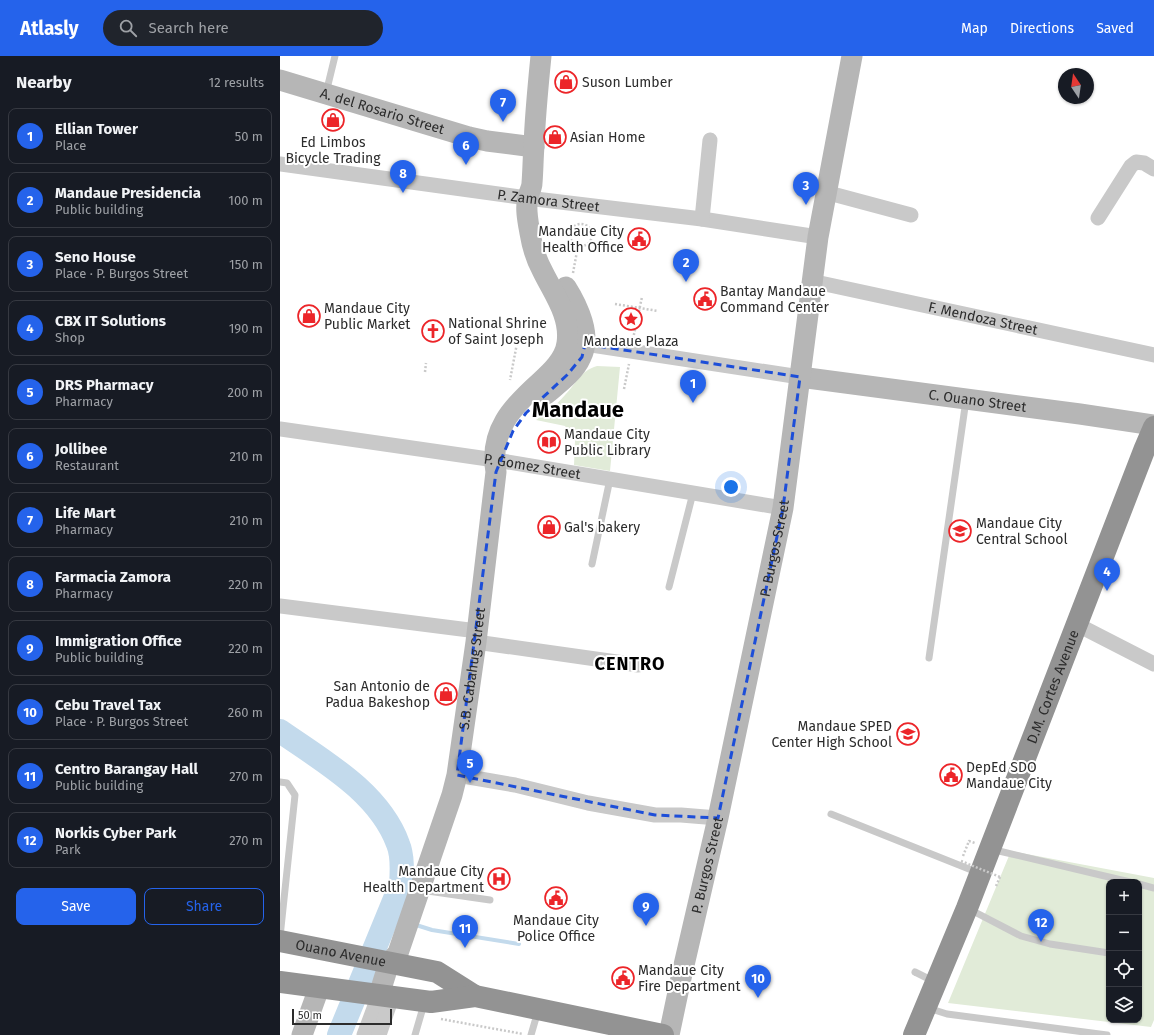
<!DOCTYPE html>
<html lang="en">
<head>
<meta charset="utf-8">
<style>
	:root { --surface:#171b24; --page:#20242c; --text:#f1f3f6; --muted:#9ea1a6; --line:#363941; --accent:#2563eb }
	body { margin:0; font-family:"Fira Sans",sans-serif; background:var(--page); color:var(--text) }
	.controls { position:absolute; right:12px; bottom:12px; display:grid; overflow:hidden; border-radius:8px; box-shadow:0 1px 3px #0004 }
	.controls button { width:36px; height:36px; display:grid; place-items:center; padding:0; border:0; border-bottom:1px solid var(--line); background:var(--surface); color:var(--text); font:20px sans-serif }
	.compass { position:absolute; left:778px; top:12px; width:36px; height:36px; border-radius:50%; background:var(--surface); box-shadow:0 1px 3px #0004; rotate:347deg }
	.scale { position:absolute; left:12px; bottom:10px; width:100px; box-sizing:border-box; padding-left:4px; border:2px solid #2c2c2c; border-top:0; font-size:11px; line-height:14px; white-space:nowrap; color:#2c2c2c; -webkit-text-stroke:3px #fff; paint-order:stroke }
	.you { position:absolute; left:451px; top:431px; width:14px; height:14px; margin:-10px; border:3px solid #fff; border-radius:50%; background:#1a73e8; box-shadow:0 0 0 6px #1a73e833 }
	.badge { display:grid; place-items:center; width:26px; height:26px; border-radius:50%; background:var(--accent); color:#fff; font-size:13px; font-weight:700 }
	.pin { position:absolute; translate:-50% -33px; filter:drop-shadow(0 1px 2px #0008) }
	.pin::after { content:''; position:absolute; top:21px; width:14px; height:12px; background:inherit; clip-path:polygon(0 0,100% 0,50% 100%) }
	.list { margin:0; padding:0; list-style:none }
	h2 { display:flex; justify-content:space-between; align-items:center; height:52px; margin:0; padding:0 16px; font-size:17px }
	h2 small { font-size:13px; font-weight:400; color:var(--muted) }
	.list li { display:grid; grid-template-columns:26px 1fr auto; gap:12px; align-items:center; box-sizing:border-box; height:56px; margin:0 8px 8px; padding:0 8px; border:1px solid var(--line); border-radius:8px }
	.list b { display:block; font-size:15px; white-space:nowrap }
	.list p { margin:0; font-size:13px; white-space:nowrap; color:var(--muted) }
	.list em { font-size:13px; font-style:normal; color:var(--muted) }
	.actions { display:flex; gap:8px; padding:12px 16px }
	.actions a { flex:1; padding:9px 0; border:1px solid var(--accent); border-radius:8px; text-align:center; font-size:14px; color:var(--accent) }
	.actions .main { background:var(--accent); color:#fff }
	.icon { flex:none; width:22px; height:22px; fill:none; stroke:currentColor; stroke-width:2; stroke-linecap:round; stroke-linejoin:round }
	.map { position:relative; flex:none; width:874px; height:979px; overflow:hidden }
	header { display:flex; align-items:center; gap:24px; box-sizing:border-box; height:56px; padding:0 20px; background:var(--accent); color:#fff }
	header strong { font-size:19px }
	nav { display:flex; gap:22px; margin-inline-start:auto; font-size:14px }
	.search { width:280px; height:36px; background:var(--page); display:flex; align-items:center; gap:10px; box-sizing:border-box; padding:0 14px; border-radius:22px; color:var(--muted); font-size:15px }
	main { display:flex }
	aside { flex:1; background:var(--surface) }
	.map>svg:first-child { display:block }
	.green { fill:#e1ebd8; fill-rule:evenodd }
	.lines { fill:none; stroke-linecap:round; stroke-linejoin:round }
	.stream { stroke:#c3daec; stroke-width:4 }
	.river { stroke:#c3daec; stroke-width:24 }
	.path { stroke:#c9c9c9; stroke-width:2.5; stroke-dasharray:2 2; stroke-linecap:butt }
	.lane { stroke:#c9c9c9; stroke-width:7 }
	.street { stroke:#c9c9c9; stroke-width:15 }
	.secondary { stroke:#b6b6b6; stroke-width:21 }
	.highway { stroke:#939393; stroke-width:22 }
	.path-bridge { stroke:#c9c9c9; stroke-width:2.5; stroke-dasharray:2 2; stroke-linecap:butt }
	.marked { fill:none; stroke:#1d4ed8; stroke-width:3; stroke-dasharray:8 5; stroke-linejoin:round }
	.labels { text-anchor:middle; dominant-baseline:central; stroke-width:4; stroke-linejoin:round; paint-order:stroke }
	.poi-label { font-size:14px; fill:#2c2c2c; stroke:#fff; text-anchor:start }
	.street-label { font-size:14px; fill:#2c2c2c; stroke:#fff }
	.district-label { font-size:18px; font-weight:bold; letter-spacing:1px; fill:#000; stroke:#fff }
	.town-label { font-size:22px; font-weight:bold; fill:#000; stroke:#fff }
</style>
</head>
<body>
<header>
<strong>Atlasly</strong>
<div class="search"><svg class="icon" aria-label="search" viewBox="0 0 24 24"><circle cx="10" cy="10" r="6"/><path d="M15 15l6 6"/></svg>Search here</div>
<nav><a>Map</a><a>Directions</a><a>Saved</a></nav>
</header>
<main>
<aside>
<h2>Nearby<small>12 results</small></h2>
<ul class="list">
<li><span class="badge">1</span><div><b>Ellian Tower</b><p>Place</p></div><em>50 m</em></li>
<li><span class="badge">2</span><div><b>Mandaue Presidencia</b><p>Public building</p></div><em>100 m</em></li>
<li><span class="badge">3</span><div><b>Seno House</b><p>Place · P. Burgos Street</p></div><em>150 m</em></li>
<li><span class="badge">4</span><div><b>CBX IT Solutions</b><p>Shop</p></div><em>190 m</em></li>
<li><span class="badge">5</span><div><b>DRS Pharmacy</b><p>Pharmacy</p></div><em>200 m</em></li>
<li><span class="badge">6</span><div><b>Jollibee</b><p>Restaurant</p></div><em>210 m</em></li>
<li><span class="badge">7</span><div><b>Life Mart</b><p>Pharmacy</p></div><em>210 m</em></li>
<li><span class="badge">8</span><div><b>Farmacia Zamora</b><p>Pharmacy</p></div><em>220 m</em></li>
<li><span class="badge">9</span><div><b>Immigration Office</b><p>Public building</p></div><em>220 m</em></li>
<li><span class="badge">10</span><div><b>Cebu Travel Tax</b><p>Place · P. Burgos Street</p></div><em>260 m</em></li>
<li><span class="badge">11</span><div><b>Centro Barangay Hall</b><p>Public building</p></div><em>270 m</em></li>
<li><span class="badge">12</span><div><b>Norkis Cyber Park</b><p>Park</p></div><em>270 m</em></li>
</ul>
<div class="actions"><a class="main">Save</a><a>Share</a></div>
</aside>
<div class="map">
<svg width="874" height="979" viewBox="0 0 874 979">
	<rect width="100%" height="100%" fill="#fff"/>
	<g class="green">
		<path d="M317,310L340,311L330,415L294,409L295,385L285,370L256,364C266,356 277,349 285,339C297,327 300,315 317,310Z"/>
		<path d="M731,795L874,822V964L871,971L668,947ZM829,826H859V964H829Z"/>
	</g>
	<g class="lines">
		<g class="stream">
			<path d="M107,861L123,865"/>
			<path d="M133,868L152,874L239,888"/>
		</g>
		<path class="river" d="M0,675C43,705 99,736 118,788C123,800 122,815 121,828L59,979"/>
		<g class="path">
			<circle cx="301" cy="179" r="11"/>
			<path d="M269,173L290,178"/>
			<path d="M293,217L298,190"/>
			<path d="M335,248L378,255"/>
			<path d="M228,281L238,282L230,324"/>
			<path d="M353,283L362,241"/>
			<path d="M145,316L146,307"/>
			<path d="M344,333L349,308"/>
			<path d="M683,800L689,785L695,787"/>
			<path d="M716,830L720,821"/>
			<path d="M161,963L243,978"/>
		</g>
		<g class="lane">
			<path d="M46,37L55,0"/>
			<path d="M312,508L330,423"/>
			<path d="M389,531L413,437"/>
			<path d="M649,602L686,344"/>
			<path d="M0,726L7,727L15,739L0,881"/>
			<path d="M551,758L699,817"/>
			<path d="M712,792L719,795L850,826"/>
			<path d="M859,828L874,832"/>
			<path d="M141,834L210,844"/>
			<path d="M689,853L741,880L770,888L829,897"/>
			<path d="M635,916L653,925"/>
			<path d="M648,952L667,958L827,979"/>
			<path d="M135,979L144,948"/>
			<path d="M251,979L258,955"/>
		</g>
		<g class="street">
			<path id="s1" d="M0,108L247,142L422,163L538,181"/>
			<path d="M545,136L631,159"/>
			<path d="M818,162L851,110L856,106L864,107L874,113"/>
			<path d="M422,163L430,84"/>
			<path id="s2" d="M531,225L874,299"/>
			<path d="M305,288L520,321"/>
			<path id="s3" d="M0,373L222,405L503,452"/>
			<path d="M0,550L197,575"/>
			<path d="M796,568L874,608"/>
			<path d="M196,586L358,609"/>
			<path d="M177,719L235,729L308,747L375,759H401L438,762"/>
			<path d="M84,979L99,939"/>
			<path d="M99,979L112,941"/>
		</g>
		<g class="secondary">
			<path id="s4" d="M0,24L189,81L207,85L254,91"/>
			<path id="s5" d="M520,321L800,358L874,369"/>
			<path d="M265,339C278,328 294,317 301,301C312,280 298,250 286,231"/>
			<path id="s6" d="M99,939L109,907L118,897L172,739L177,719L196,586L216,416C209,375 232,351 260,326C271,316 285,303 287,287C291,260 273,237 262,214C256,203 252,189 250,177C248,166 245,152 248,141C249,136 252,132 252,127C253,115 253,102 254,90C255,60 258,30 261,0"/>
			<path d="M22,979L39,932"/>
			<path id="s7" d="M389,979L401,922L438,762L503,452L538,181L572,0"/>
		</g>
		<g class="highway">
			<path id="s8" d="M0,885L157,916L195,940"/>
			<path d="M0,926L151,946L195,940L383,979"/>
			<path id="s9" d="M634,979L687,852L865,392L874,371"/>
		</g>
		<path class="path-bridge" d="M681,805L720,821"/>
	</g>
	<path class="marked" d="M305,288L520,321L503,452L438,762L375,759L177,719L216,416L233,375L246,357L287,319L302,301Z"/>
	<defs>
		<g id="shop-ring" transform="scale(1.15)"><circle r="9.5" fill="#fff" stroke="#ec2529" stroke-width="1.5"/><path d="M-5-2.5h2.3a2.7 3.5 0 0 1 5.4 0H5L5.5 6h-11ZM-1.5-2.5h3a1.5 2.3 0 0 0-3 0Z" fill="#ec2529"/></g>
		<g id="civic-ring" transform="scale(1.15)"><circle r="9.5" fill="#fff" stroke="#ec2529" stroke-width="1.5"/><path d="M-.6-6.5H3V-4.5H.6V-3L4-1V1h2V6H-6V1h2V-1L-.6-3ZM-1.2 2.5V6h2.4V2.5Z" fill="#ec2529"/></g>
		<g id="sight-ring" transform="scale(1.15)"><circle r="9.5" fill="#fff" stroke="#ec2529" stroke-width="1.5"/><path d="M0-6L1.8-2.2L6-1.7L2.9 1.2L3.7 5.4L0 3.3L-3.7 5.4L-2.9 1.2L-6-1.7L-1.8-2.2Z" fill="#ec2529"/></g>
		<g id="church-ring" transform="scale(1.15)"><circle r="9.5" fill="#fff" stroke="#ec2529" stroke-width="1.5"/><path d="M-1.2-6h2.4v3.5h3.3v2.4h-3.3V6h-2.4V-.1h-3.3v-2.4h3.3Z" fill="#ec2529"/></g>
		<g id="library-ring" transform="scale(1.15)"><circle r="9.5" fill="#fff" stroke="#ec2529" stroke-width="1.5"/><path d="M-6-4Q-3-5.5-.7-3.5V5Q-3 3-6 4ZM6-4Q3-5.5 .7-3.5V5Q3 3 6 4Z" fill="#ec2529"/></g>
		<g id="school-ring" transform="scale(1.15)"><circle r="9.5" fill="#fff" stroke="#ec2529" stroke-width="1.5"/><path d="M0-5L7-2L0 1L-7-2ZM-4 1L0 2.5L4 1V4Q0 6-4 4Z" fill="#ec2529"/></g>
		<g id="hospital-ring" transform="scale(1.15)"><circle r="9.5" fill="#fff" stroke="#ec2529" stroke-width="1.5"/><path d="M-5-5h3v3.5h4V-5h3V5h-3V1.5h-4V5h-3Z" fill="#ec2529"/></g>
	</defs>
	<g fill-rule="evenodd">
		<use href="#shop-ring" x="286" y="26"/>
		<use href="#shop-ring" x="53" y="64"/>
		<use href="#shop-ring" x="275" y="81"/>
		<use href="#civic-ring" x="359" y="183"/>
		<use href="#civic-ring" x="425" y="243"/>
		<use href="#shop-ring" x="29" y="260"/>
		<use href="#sight-ring" x="351" y="263"/>
		<use href="#church-ring" x="153" y="275"/>
		<use href="#library-ring" x="269" y="386"/>
		<use href="#shop-ring" x="269" y="471"/>
		<use href="#school-ring" x="680" y="475"/>
		<use href="#shop-ring" x="166" y="638"/>
		<use href="#school-ring" x="628" y="678"/>
		<use href="#civic-ring" x="671" y="719"/>
		<use href="#hospital-ring" x="219" y="823"/>
		<use href="#civic-ring" x="276" y="842"/>
		<use href="#civic-ring" x="343" y="922"/>
	</g>
	<g class="labels">
		<g class="poi-label">
			<text x="302" y="26">Suson Lumber</text>
			<text x="290" y="81">Asian Home</text>
			<text x="53" y="86" text-anchor="middle">Ed Limbos<tspan x="53" dy="16">Bicycle Trading</tspan></text>
			<text x="344" y="175" text-anchor="end">Mandaue City<tspan x="344" dy="16">Health Office</tspan></text>
			<text x="440" y="235">Bantay Mandaue<tspan x="440" dy="16">Command Center</tspan></text>
			<text x="44" y="252">Mandaue City<tspan x="44" dy="16">Public Market</tspan></text>
			<text x="168" y="267">National Shrine<tspan x="168" dy="16">of Saint Joseph</tspan></text>
			<text x="351" y="285" text-anchor="middle">Mandaue Plaza</text>
			<text x="284" y="378">Mandaue City<tspan x="284" dy="16">Public Library</tspan></text>
			<text x="696" y="467">Mandaue City<tspan x="696" dy="16">Central School</tspan></text>
			<text x="284" y="471">Gal's bakery</text>
			<text x="150" y="630" text-anchor="end">San Antonio de<tspan x="150" dy="16">Padua Bakeshop</tspan></text>
			<text x="612" y="670" text-anchor="end">Mandaue SPED<tspan x="612" dy="16">Center High School</tspan></text>
			<text x="686" y="711">DepEd SDO<tspan x="686" dy="16">Mandaue City</tspan></text>
			<text x="204" y="815" text-anchor="end">Mandaue City<tspan x="204" dy="16">Health Department</tspan></text>
			<text x="276" y="864" text-anchor="middle">Mandaue City<tspan x="276" dy="16">Police Office</tspan></text>
			<text x="358" y="914">Mandaue City<tspan x="358" dy="16">Fire Department</tspan></text>
		</g>
		<g class="street-label">
			<text stroke="none"><textPath href="#s4" startOffset="107">A. del Rosario Street</textPath></text>
			<text stroke="none"><textPath href="#s1" startOffset="271">P. Zamora Street</textPath></text>
			<text stroke="none"><textPath href="#s2" startOffset="176">F. Mendoza Street</textPath></text>
			<text stroke="none"><textPath href="#s5" startOffset="179">C. Ouano Street</textPath></text>
			<text stroke="none"><textPath href="#s3" startOffset="255">P. Gomez Street</textPath></text>
			<text stroke="none"><textPath href="#s7" startOffset="498">P. Burgos Street</textPath></text>
			<text stroke="none"><textPath href="#s6" startOffset="342">S.B. Cabahug Street</textPath></text>
			<text stroke="none"><textPath href="#s9" startOffset="375">D.M. Cortes Avenue</textPath></text>
			<text stroke="none"><textPath href="#s7" startOffset="174">P. Burgos Street</textPath></text>
			<text stroke="none"><textPath href="#s8" startOffset="62">Ouano Avenue</textPath></text>
		</g>
		<g class="district-label">
			<text x="350" y="608">CENTRO</text>
		</g>
		<g class="town-label">
			<text x="298" y="353">Mandaue</text>
		</g>
	</g>
</svg>
<div class="controls">
<button>+</button>
<button>−</button>
<button><svg class="icon" aria-label="locate" viewBox="0 0 24 24"><circle cx="12" cy="12" r="6"/><path d="M12 2v4M12 18v4M2 12h4M18 12h4"/></svg></button>
<button><svg class="icon" aria-label="layers" viewBox="0 0 24 24"><path d="M12 4l9 5-9 5-9-5zM3 14l9 5 9-5"/></svg></button>
</div>
<svg class="compass" viewBox="-18 -18 36 36"><path d="M0-13l5 13h-10z" fill="#e53935"/><path d="M0 13l5-13h-10z" fill="#9ea1a6"/></svg>
<div class="scale">50 m</div>
<div class="you"></div>
<div class="pin badge" style="left:413px;top:347px">1</div>
<div class="pin badge" style="left:406px;top:226px">2</div>
<div class="pin badge" style="left:526px;top:149px">3</div>
<div class="pin badge" style="left:827px;top:535px">4</div>
<div class="pin badge" style="left:190px;top:727px">5</div>
<div class="pin badge" style="left:186px;top:109px">6</div>
<div class="pin badge" style="left:223px;top:66px">7</div>
<div class="pin badge" style="left:123px;top:137px">8</div>
<div class="pin badge" style="left:366px;top:870px">9</div>
<div class="pin badge" style="left:478px;top:942px">10</div>
<div class="pin badge" style="left:185px;top:892px">11</div>
<div class="pin badge" style="left:761px;top:886px">12</div>
</div>
</main>
</body>
</html>
